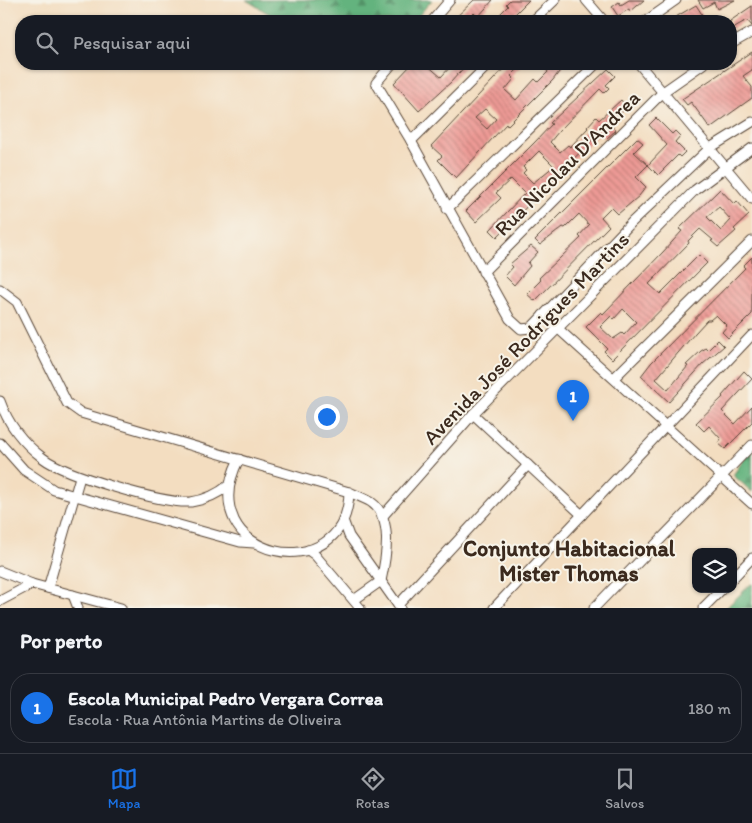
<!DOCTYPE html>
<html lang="pt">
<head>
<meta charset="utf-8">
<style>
	:root { --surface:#171b24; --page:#20242c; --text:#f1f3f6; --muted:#9ea1a6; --line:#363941; --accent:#1a73e8 }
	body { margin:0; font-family:Itim,sans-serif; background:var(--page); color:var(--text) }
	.controls { position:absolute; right:15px; bottom:15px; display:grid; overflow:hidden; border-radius:10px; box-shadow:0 1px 4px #0004 }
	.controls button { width:45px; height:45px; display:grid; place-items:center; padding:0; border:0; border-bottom:1px solid var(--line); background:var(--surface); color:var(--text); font:25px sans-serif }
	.you { position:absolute; left:326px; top:416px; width:18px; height:18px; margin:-12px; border:4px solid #fff; border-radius:50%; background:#1a73e8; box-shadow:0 0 0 8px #1a73e833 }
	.badge { display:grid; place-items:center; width:32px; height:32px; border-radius:50%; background:var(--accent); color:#fff; font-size:16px; font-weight:700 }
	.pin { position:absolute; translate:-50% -41px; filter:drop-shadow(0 1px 2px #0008) }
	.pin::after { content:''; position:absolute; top:26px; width:18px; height:15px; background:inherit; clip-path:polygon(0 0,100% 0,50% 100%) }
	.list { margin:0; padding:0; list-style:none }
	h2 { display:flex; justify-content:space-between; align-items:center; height:65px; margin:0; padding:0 20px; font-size:21px }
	h2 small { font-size:16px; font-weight:400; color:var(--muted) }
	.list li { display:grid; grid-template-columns:32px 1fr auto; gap:15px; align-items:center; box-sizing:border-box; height:70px; margin:0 10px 10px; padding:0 10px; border:1px solid var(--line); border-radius:20px }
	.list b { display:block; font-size:19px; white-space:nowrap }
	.list p { margin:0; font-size:16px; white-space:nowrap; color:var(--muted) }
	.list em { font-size:16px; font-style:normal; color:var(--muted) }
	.icon { flex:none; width:28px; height:28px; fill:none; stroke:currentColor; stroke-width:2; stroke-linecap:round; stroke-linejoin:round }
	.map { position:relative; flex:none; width:752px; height:608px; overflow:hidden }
	.search { position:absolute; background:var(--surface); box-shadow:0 1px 4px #0004; left:15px; right:15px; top:15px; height:55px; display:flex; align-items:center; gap:12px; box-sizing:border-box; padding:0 18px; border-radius:20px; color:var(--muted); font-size:19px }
	.sheet { height:145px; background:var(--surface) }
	nav { display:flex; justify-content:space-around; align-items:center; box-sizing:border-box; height:70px; border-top:1px solid var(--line); background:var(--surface); font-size:14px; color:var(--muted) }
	nav a { display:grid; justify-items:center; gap:2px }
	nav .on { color:var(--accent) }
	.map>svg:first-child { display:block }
	.forest { fill:url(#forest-firs); stroke:#4f6e4e }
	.building { fill:url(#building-back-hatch); fill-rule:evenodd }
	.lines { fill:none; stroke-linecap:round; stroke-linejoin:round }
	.minor-casing { stroke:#574536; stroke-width:11 }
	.minor { stroke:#fff; stroke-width:9 }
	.labels { text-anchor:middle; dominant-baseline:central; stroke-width:4; stroke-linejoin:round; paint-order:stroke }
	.street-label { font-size:21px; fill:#3b2a1e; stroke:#f7f3e8 }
	.neighbourhood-label { font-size:22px; font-weight:bold; fill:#3b2a1e; stroke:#f7f3e8 }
</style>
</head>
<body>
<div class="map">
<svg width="752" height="608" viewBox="0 0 752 608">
	<defs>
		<pattern id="forest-firs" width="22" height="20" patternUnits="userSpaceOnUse" patternTransform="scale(1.25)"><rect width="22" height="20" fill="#63b37e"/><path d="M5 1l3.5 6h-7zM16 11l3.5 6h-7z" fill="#539267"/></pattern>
		<pattern id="building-back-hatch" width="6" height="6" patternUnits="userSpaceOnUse" patternTransform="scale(1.25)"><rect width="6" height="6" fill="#ed9a95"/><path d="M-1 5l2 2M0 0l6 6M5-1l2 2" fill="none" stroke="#c17e79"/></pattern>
	</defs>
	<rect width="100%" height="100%" fill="#f7f3e8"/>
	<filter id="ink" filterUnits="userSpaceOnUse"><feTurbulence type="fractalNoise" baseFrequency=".02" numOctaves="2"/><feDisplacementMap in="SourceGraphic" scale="10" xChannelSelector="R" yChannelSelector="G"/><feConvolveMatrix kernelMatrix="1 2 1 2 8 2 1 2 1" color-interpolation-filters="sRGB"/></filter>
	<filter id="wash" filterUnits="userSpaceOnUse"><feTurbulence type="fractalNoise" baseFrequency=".0096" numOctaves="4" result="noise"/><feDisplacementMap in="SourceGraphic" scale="20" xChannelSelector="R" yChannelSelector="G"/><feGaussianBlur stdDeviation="1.12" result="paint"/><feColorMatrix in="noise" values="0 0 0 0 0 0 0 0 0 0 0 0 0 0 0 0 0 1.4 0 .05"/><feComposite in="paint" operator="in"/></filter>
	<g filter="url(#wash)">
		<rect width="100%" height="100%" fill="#f3ddc0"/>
		<g class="forest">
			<path d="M246,0H432L414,21H281Z"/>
			<path d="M752,448V492L733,475Z"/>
			<path d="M752,583V608H726Z"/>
		</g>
		<g id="blocks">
			<g class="building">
				<path d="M474,0H493L478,17L474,13L466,21H452Z"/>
				<path d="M510,0H529L512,17L516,21H501L497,17L508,6L506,4Z"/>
				<path d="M629,0H644L630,12L629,9L618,16L612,7L619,2L621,5Z"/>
				<path d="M698,0H735L717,9L714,2L703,8Z"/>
				<path d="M696,5L703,16L694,21H669Z"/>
				<path d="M752,6V26L747,20L731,29L730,21Z"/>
				<path d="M752,52V70L743,76L752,87V98L710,128L691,102L687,105L682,99Z"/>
				<path d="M412,64H426L441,77L453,64H467L451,82L419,111L394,83Z"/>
				<path d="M508,64H523L511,76L514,79L505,90L516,100L535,79L538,82L548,72L546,69L551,64H565L553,80L507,126L506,124L456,178L438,160L442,156L431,146ZM485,109L496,119L487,129L475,118Z"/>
				<path d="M608,69L615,76L606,85L609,88L604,93L600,89L559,131L550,142L560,152L568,145L570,147L588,128L587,127L596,117L599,120L621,100L627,107L609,124L616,130L606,139L599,133L497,237L490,230L525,193L511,179L496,193L501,198L476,222L466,211L535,142L552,124L550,123ZM539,151L554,166L533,183L523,173L526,170L523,167Z"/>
				<path d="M656,118L672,134L675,131L680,136L675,142L685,152L680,157L678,155L658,175L648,165L636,177L646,187L639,196L618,214L611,207L601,217L609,226L535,301L527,294L541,280L539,278L581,238L579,236L589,225L579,214L565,228L563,227L540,245L535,240L637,138L643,143L634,152L648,165L667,145L649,125Z"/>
				<path d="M720,189L734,204L737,201L749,215L734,229L736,231L718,247L711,241L713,240L700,229L688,241L689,243L649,284L660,294L699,255L707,263L612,359L604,351L607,348L586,327L601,312L603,314L663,252L682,231L679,229ZM719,207L731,220L721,231L707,217ZM623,309L636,322L624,335L622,333L613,339L600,327L611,316L614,319Z"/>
				<path d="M531,246L538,252L528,263L530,266L514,285L505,276L513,267L510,264Z"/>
				<path d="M752,257V314L728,338L722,332L727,326L716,315L710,320H707L695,333L656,379L668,390L688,366L686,365L701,351L706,348L708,350L718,340L724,346L703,364L669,402L641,376L651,363L745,268L743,266Z"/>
				<path d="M744,371L752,379L722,411L735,424L752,406V422L725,449L718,443L721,439L709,426L704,431L696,423L723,397L722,396Z"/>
			</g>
		</g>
	</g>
	<g filter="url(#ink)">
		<use href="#blocks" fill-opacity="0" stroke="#574536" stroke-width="1"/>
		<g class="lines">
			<g class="minor-casing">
				<g id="minor">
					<path d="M586,0L604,21"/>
					<path d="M432,21L450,0"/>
					<path d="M533,21L555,0"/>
					<path d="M646,21L676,0"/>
					<path d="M731,44L752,32"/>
					<path d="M392,64L376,83L411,141L510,319L521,329L531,328L632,222L710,148L752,122"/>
					<path d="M639,64L752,199"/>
					<path d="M411,141L489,64"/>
					<path d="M447,209L596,64"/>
					<path d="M483,272L663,92L703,64"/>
					<path d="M0,289L17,302L67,403L81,413L349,492C356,495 364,498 371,502C394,518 386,558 381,581L354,600"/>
					<path d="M543,315L752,504"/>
					<path d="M614,378L752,241"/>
					<path d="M0,401C8,424 23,443 43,458C65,475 163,504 191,502C205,500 218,494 229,485"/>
					<path d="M473,414L582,515"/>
					<path d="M0,443L24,470L54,490L240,542L254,543"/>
					<path d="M239,459C188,559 347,592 349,492"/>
					<path d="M382,517L473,414L695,190L752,148"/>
					<path d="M343,520L349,536L400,608"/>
					<path d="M308,550L315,555L360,608"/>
					<path d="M0,571L32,584L121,608"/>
					<path d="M733,578L752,558"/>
					<path d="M48,588L80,477"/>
					<path d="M73,595L78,608"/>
					<path d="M0,601L32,584"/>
					<path d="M398,605L528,465"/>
					<path d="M494,608L752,335"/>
					<path d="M594,608L752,445"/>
					<path d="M703,608L722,589"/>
				</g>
			</g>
			<use href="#minor" class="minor"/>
		</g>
	</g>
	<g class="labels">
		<g class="street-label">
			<text transform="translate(567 163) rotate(-45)">Rua Nicolau D'Andrea</text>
			<text transform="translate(526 338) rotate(-46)">Avenida José Rodrigues Martins</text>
		</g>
		<g class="neighbourhood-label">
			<text x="569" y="548">Conjunto Habitacional<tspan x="569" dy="25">Mister Thomas</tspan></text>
		</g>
	</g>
</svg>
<div class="controls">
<button><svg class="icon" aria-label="layers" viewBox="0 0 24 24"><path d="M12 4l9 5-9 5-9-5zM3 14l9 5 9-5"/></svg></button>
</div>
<div class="you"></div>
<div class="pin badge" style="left:573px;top:421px">1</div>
<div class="search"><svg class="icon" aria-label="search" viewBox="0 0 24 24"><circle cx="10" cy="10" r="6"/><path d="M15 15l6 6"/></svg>Pesquisar aqui</div>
</div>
<section class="sheet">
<h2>Por perto<small></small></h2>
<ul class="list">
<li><span class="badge">1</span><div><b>Escola Municipal Pedro Vergara Correa</b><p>Escola · Rua Antônia Martins de Oliveira</p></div><em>180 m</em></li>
</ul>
</section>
<nav>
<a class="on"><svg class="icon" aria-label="map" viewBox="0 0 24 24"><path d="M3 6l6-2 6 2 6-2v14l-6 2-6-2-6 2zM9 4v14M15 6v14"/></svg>Mapa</a>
<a><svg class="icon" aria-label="directions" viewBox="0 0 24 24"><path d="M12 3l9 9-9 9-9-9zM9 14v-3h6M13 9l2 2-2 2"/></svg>Rotas</a>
<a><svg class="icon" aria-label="saved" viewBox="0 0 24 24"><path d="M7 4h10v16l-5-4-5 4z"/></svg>Salvos</a>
</nav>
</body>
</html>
